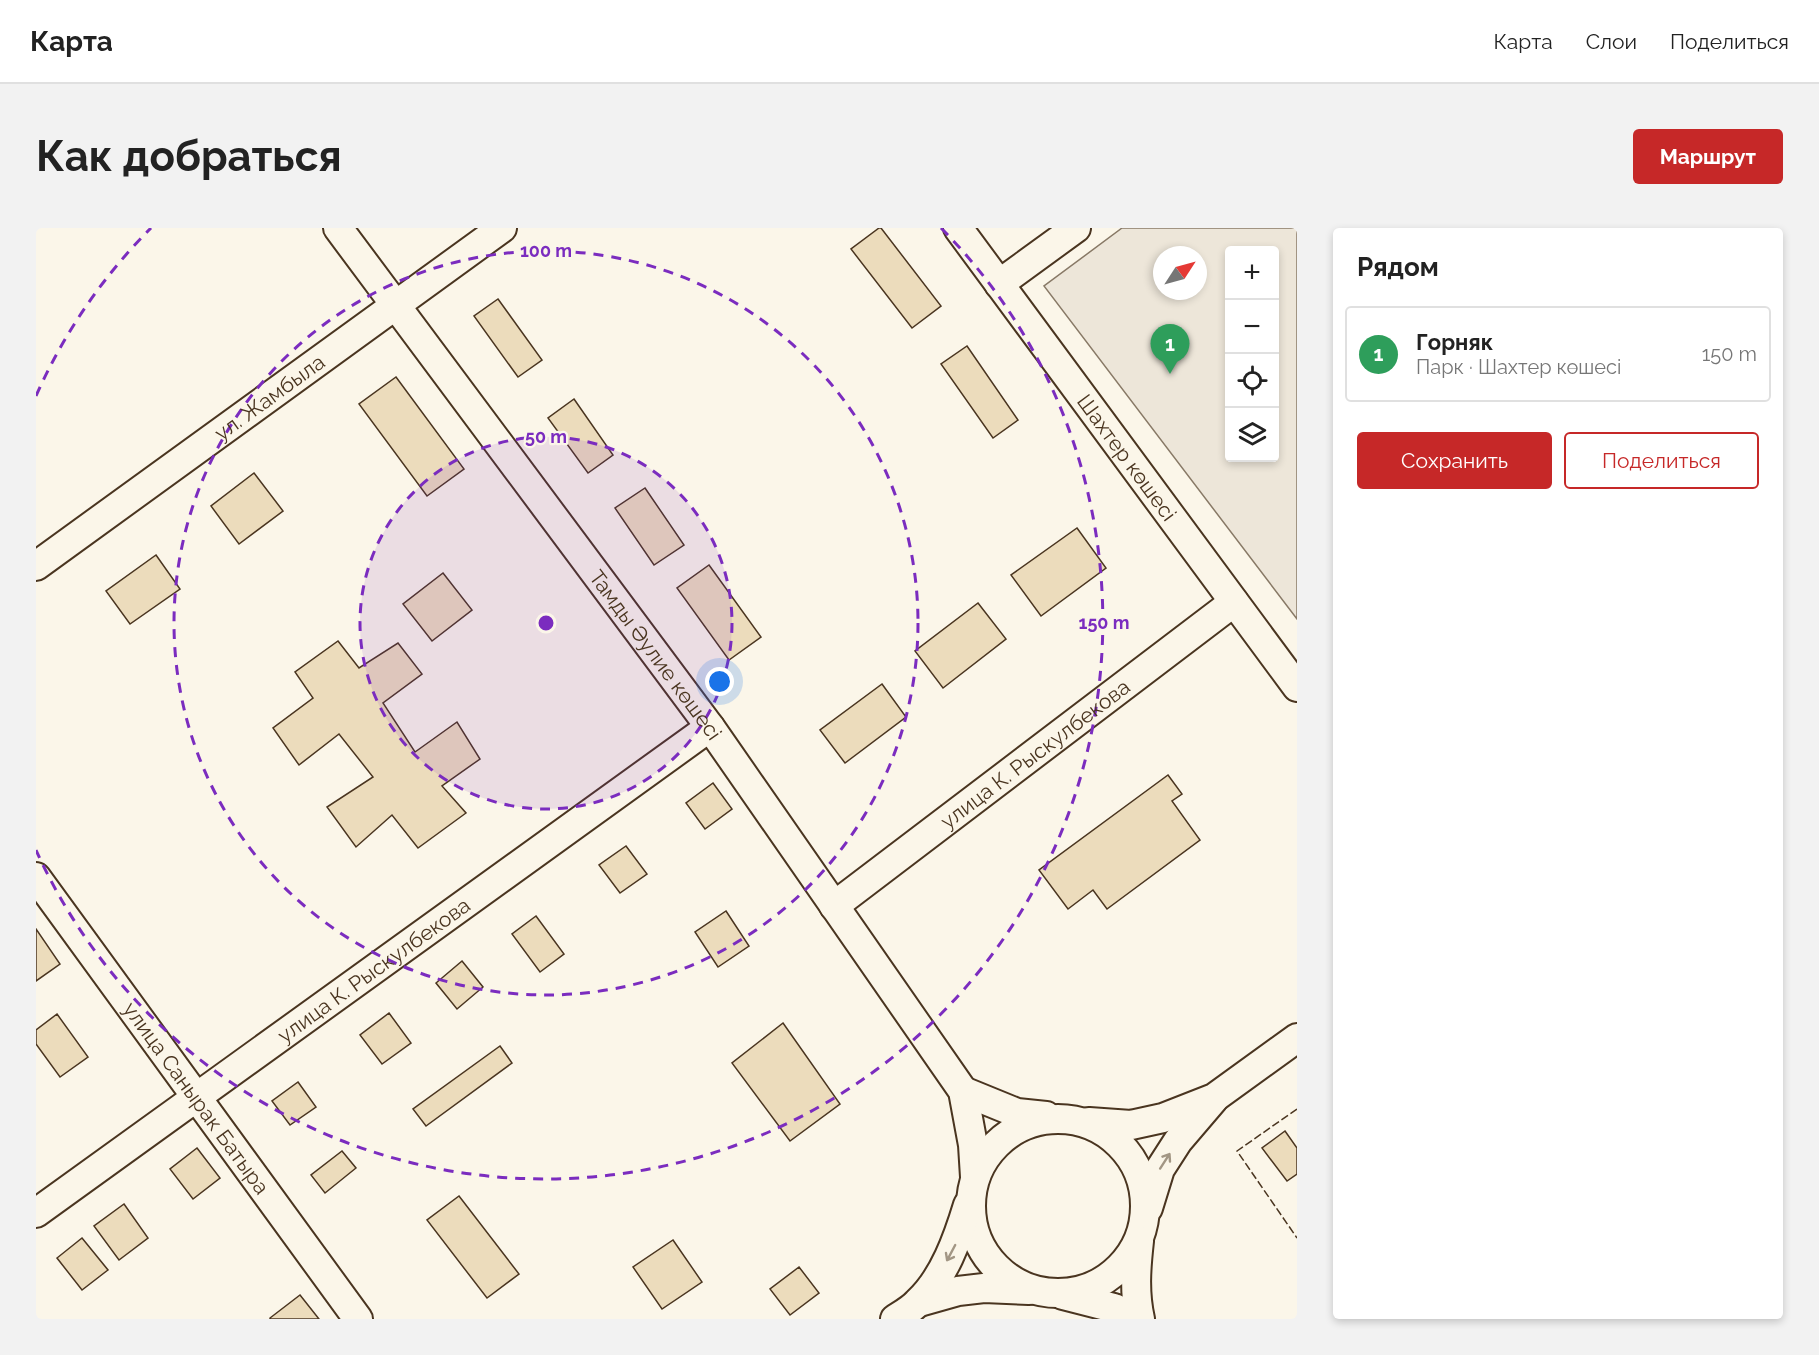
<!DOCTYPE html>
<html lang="ru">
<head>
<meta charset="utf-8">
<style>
	:root { --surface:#fff; --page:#f2f2f2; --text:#222; --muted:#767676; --line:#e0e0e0; --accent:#c62828 }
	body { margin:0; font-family:Raleway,sans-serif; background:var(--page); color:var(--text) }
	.controls { position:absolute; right:18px; top:18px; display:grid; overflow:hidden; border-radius:6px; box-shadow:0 3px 9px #0003 }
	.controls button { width:54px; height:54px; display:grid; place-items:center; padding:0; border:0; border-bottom:2px solid var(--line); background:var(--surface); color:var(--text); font:30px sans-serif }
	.compass { position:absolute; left:1117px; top:18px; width:54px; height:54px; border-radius:50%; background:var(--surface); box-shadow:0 3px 9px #0003; rotate:54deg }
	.you { position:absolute; left:684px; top:454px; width:21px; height:21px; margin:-15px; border:4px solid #fff; border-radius:50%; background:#1a73e8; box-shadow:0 0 0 9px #1a73e833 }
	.badge { display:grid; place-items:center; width:39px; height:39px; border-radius:50%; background:var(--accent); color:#fff; font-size:20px; font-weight:700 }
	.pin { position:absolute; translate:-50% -50px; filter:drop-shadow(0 2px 3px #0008) }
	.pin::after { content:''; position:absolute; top:32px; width:21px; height:18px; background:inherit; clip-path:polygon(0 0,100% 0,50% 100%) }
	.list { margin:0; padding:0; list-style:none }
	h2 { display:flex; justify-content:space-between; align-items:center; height:78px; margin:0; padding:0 24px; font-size:26px }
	h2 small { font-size:20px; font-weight:400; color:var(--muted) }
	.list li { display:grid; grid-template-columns:39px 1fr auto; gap:18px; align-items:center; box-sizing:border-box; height:96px; margin:0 12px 12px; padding:0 12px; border:2px solid var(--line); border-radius:6px }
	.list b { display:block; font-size:22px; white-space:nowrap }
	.list p { margin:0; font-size:20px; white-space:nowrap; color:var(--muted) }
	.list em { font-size:20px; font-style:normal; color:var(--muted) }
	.actions { display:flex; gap:12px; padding:18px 24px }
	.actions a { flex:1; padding:14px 0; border:2px solid var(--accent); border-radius:6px; text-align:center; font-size:21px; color:var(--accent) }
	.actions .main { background:var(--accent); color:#fff }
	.icon { flex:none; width:33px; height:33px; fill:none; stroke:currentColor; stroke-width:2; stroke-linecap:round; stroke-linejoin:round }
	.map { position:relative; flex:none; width:1261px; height:1091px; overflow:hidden; border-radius:6px }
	header { display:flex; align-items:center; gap:36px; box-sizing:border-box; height:84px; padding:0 30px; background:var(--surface); border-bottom:2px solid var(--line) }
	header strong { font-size:28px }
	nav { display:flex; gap:33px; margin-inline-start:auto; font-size:21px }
	.intro { display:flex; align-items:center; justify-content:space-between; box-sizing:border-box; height:144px; padding:0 36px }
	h1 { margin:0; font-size:42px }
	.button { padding:15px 27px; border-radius:6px; background:var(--accent); color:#fff; font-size:21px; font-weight:700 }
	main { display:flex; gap:36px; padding:0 36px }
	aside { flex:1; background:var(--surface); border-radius:6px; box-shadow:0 3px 9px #0003 }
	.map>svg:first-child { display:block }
	.green { fill:#ede6d9; stroke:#887966; stroke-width:1.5; fill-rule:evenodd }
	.building { fill:#ecdcbc; stroke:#4a3520; stroke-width:1.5 }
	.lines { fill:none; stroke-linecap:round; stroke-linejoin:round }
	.minor-casing { stroke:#4a3520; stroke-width:32 }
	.minor { stroke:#fbf6e9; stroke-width:28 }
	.fence { stroke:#4a3520; stroke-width:1.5; stroke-dasharray:8 3; stroke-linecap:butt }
	.oneway { stroke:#a29684 }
	.ring { fill:none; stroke:#7b2cbf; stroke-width:3; stroke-dasharray:10 8 }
	.labels { text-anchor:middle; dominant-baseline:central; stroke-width:4.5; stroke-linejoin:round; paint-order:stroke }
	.street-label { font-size:21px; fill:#4a3520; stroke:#fbf6e9 }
	.centre { fill:#7b2cbf; stroke:#fbf6e9; stroke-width:3 }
	.ring-label { font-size:18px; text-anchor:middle; font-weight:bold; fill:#7b2cbf; stroke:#fbf6e9; stroke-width:4.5; stroke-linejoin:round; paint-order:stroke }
</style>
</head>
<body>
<header>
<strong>Карта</strong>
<nav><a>Карта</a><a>Слои</a><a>Поделиться</a></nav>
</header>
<div class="intro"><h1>Как добраться</h1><a class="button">Маршрут</a></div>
<main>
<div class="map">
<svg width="1261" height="1091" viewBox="0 0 1261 1091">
	<rect width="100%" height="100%" fill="#fbf6e9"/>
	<path class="green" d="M1086,0H1261V391L1008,58ZM1194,22H1238V230H1194ZM1126,27H1162V63H1126Z"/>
	<g class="building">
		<path d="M843,0H845L905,78L876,100L815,21Z"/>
		<path d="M462,71L506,132L482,149L438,88Z"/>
		<path d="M931,118L982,192L957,210L905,136Z"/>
		<path d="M360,149L428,241L391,268L323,176Z"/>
		<path d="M538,171L577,227L552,245L512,190Z"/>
		<path d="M218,245L247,283L203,316L175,278Z"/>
		<path d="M609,260L648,317L618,337L579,280Z"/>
		<path d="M1041,300L1070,340L1005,388L975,347Z"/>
		<path d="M120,327L144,361L94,396L70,363Z"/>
		<path d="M673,337L725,409L693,432L641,360Z"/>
		<path d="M407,345L436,382L396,413L367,376Z"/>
		<path d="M942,375L970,411L907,460L879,423Z"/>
		<path d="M302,413L323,440L362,415L386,446L347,475L379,524L421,494L444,531L406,558L430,585L382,620L356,587L320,619L291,579L337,549L303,506L263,537L237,500L277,470L259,444Z"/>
		<path d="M846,456L870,489L809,535L784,502Z"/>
		<path d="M1132,547L1146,566L1136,573L1164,612L1071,681L1057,662L1032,681L1003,642Z"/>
		<path d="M677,555L696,581L669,601L650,575Z"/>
		<path d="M590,618L611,646L584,665L563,637Z"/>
		<path d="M690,683L713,718L682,739L659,704Z"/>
		<path d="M500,688L528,726L504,744L476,706Z"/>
		<path d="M0,701L24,736L0,753Z"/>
		<path d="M426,733L447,759L421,781L400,755Z"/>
		<path d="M353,785L375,815L346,836L324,807Z"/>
		<path d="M21,786L52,829L24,849L0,816V802Z"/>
		<path d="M747,795L804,876L754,913L696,835Z"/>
		<path d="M464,818L476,835L390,898L377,881Z"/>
		<path d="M262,854L280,879L254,897L236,873Z"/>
		<path d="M1249,903L1261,920V946L1251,953L1226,920Z"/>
		<path d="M161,920L184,950L157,971L134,941Z"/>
		<path d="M306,923L320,940L289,965L275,947Z"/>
		<path d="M423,968L483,1046L451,1070L391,992Z"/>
		<path d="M88,976L112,1010L83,1032L58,998Z"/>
		<path d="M46,1010L72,1042L46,1062L21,1030Z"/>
		<path d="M637,1012L666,1054L626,1081L597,1039Z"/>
		<path d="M763,1039L783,1065L754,1087L734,1061Z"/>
		<path d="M264,1067L283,1091H234V1090Z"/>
	</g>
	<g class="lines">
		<g class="minor-casing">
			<g id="minor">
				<path id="s1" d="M302,0L674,499L927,863L937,917L939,949"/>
				<path id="s2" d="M922,0L1261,459"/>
				<path d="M963,56L1040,0"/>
				<path id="s3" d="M0,338L466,0"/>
				<path id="s4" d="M0,649L322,1091"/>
				<path id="s5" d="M798,678L1198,374"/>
				<path d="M927,863L981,885L1010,888"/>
				<circle cx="1022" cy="978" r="87"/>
				<path d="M1053,894L1095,897L1127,890L1178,870L1261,810"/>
				<path d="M1112,980L1124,941L1142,913L1177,872"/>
				<path id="s6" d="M0,985L674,499"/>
				<path d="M1103,1013C1100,1040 1098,1064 1104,1091"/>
				<path d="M1027,1067L1078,1080L1101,1091"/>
				<path d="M883,1074L922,1063L948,1060L993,1062"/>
				<path d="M859,1091C867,1086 876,1081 882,1074C908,1050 922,1010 932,977"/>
			</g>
		</g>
		<use href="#minor" class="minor"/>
		<path class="fence" d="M1261,881L1201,923L1261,1010"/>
	</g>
	<defs><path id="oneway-shaft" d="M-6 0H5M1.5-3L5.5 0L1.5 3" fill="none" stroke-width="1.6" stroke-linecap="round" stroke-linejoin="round" transform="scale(1.5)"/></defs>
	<g class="oneway">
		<use href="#oneway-shaft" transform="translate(1129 933) rotate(-57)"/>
		<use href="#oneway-shaft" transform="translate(915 1025) rotate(118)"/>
	</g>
	<circle cx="510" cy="395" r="186" fill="#7b2cbf" fill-opacity=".12"/>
	<g class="ring">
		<circle cx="510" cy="395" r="186"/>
		<circle cx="510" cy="395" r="372"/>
		<path d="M0 168A558 558 0 0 1 115 0M905 0A558 558 0 1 1 0 622"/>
	</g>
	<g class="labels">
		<g class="street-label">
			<text stroke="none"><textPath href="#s3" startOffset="288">ул. Жамбыла</textPath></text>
			<text stroke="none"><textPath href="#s2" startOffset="285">Шахтер көшесі</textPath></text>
			<text stroke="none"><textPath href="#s1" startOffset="532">Тамды Әулие көшесі</textPath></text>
			<text stroke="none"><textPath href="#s5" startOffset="252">улица К. Рыскулбекова</textPath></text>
			<text stroke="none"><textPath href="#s6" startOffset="416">улица К. Рыскулбекова</textPath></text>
			<text stroke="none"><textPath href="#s4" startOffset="273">улица Санырак Батыра</textPath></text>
		</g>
	</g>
	<circle cx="510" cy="395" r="9" class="centre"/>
	<g class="ring-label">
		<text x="510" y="29">100 m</text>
		<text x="510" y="215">50 m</text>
		<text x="1068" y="401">150 m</text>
	</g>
</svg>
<div class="controls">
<button>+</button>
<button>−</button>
<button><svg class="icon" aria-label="locate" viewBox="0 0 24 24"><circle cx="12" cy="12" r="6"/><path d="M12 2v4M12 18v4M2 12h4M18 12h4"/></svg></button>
<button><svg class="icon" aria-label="layers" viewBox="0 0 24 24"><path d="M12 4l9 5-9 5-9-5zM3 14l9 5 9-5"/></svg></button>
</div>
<svg class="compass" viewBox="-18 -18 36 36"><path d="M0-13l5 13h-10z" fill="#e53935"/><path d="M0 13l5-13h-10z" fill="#767676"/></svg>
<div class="you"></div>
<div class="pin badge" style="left:1134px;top:146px;background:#2e9e5b">1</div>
</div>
<aside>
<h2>Рядом<small></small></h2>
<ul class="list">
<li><span class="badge" style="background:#2e9e5b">1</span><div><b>Горняк</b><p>Парк · Шахтер көшесі</p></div><em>150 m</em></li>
</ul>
<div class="actions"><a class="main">Сохранить</a><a>Поделиться</a></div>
</aside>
</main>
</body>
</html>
